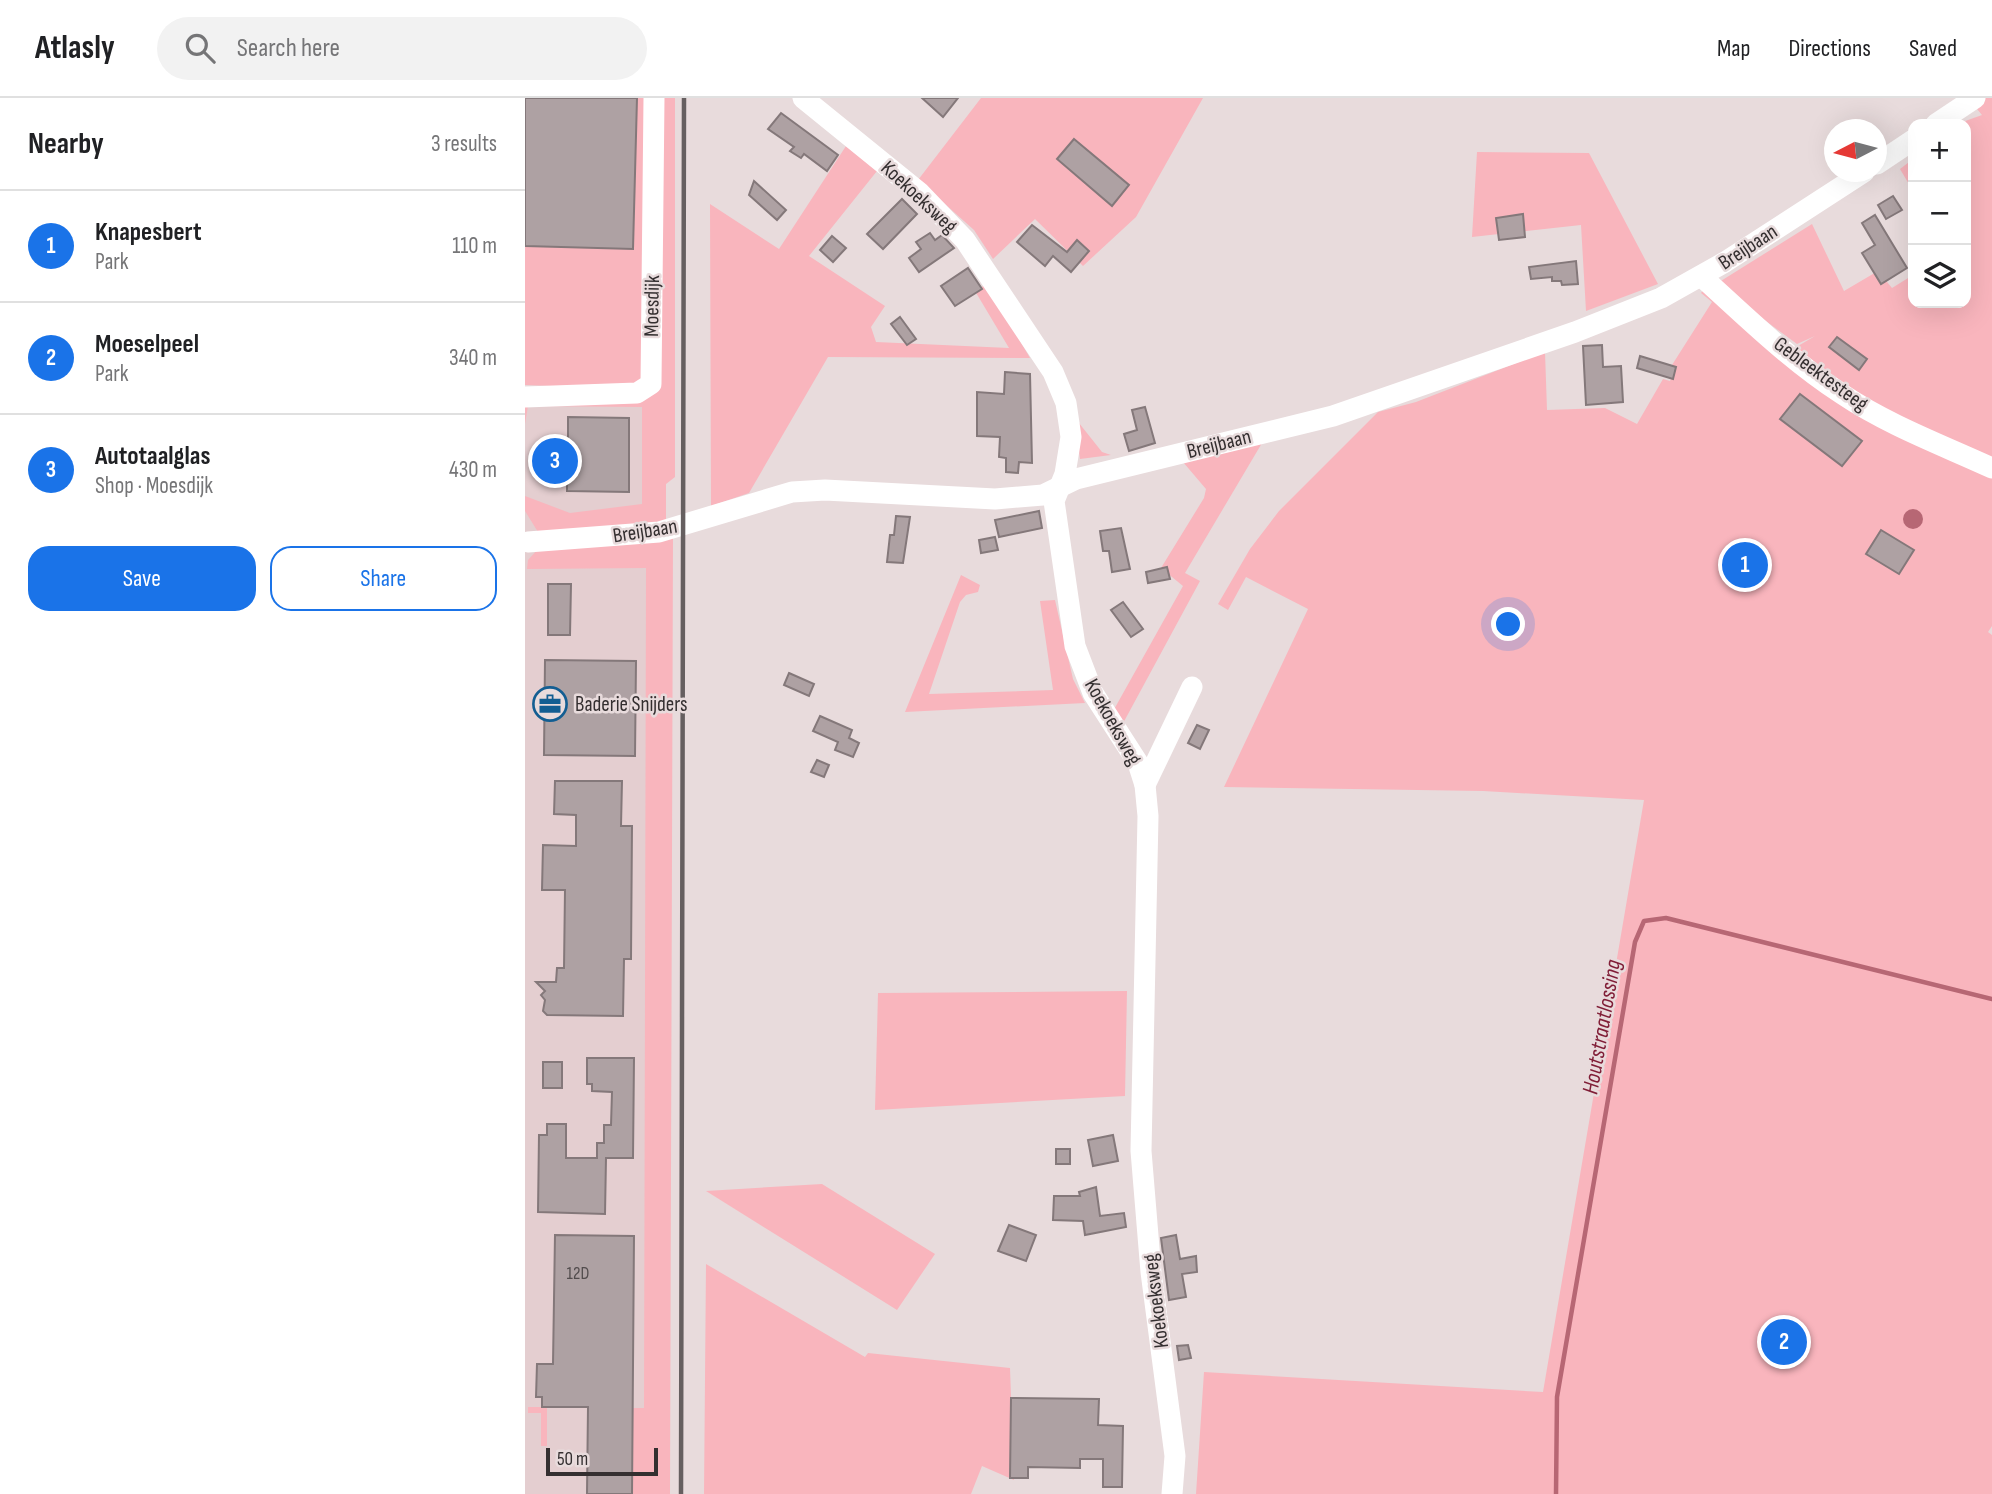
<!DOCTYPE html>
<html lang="en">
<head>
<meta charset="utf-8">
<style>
	:root { --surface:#fff; --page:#f2f2f2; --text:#202124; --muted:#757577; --line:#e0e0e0; --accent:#1a73e8 }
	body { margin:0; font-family:"Sofia Sans Condensed",sans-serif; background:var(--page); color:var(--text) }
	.controls { position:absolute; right:21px; top:21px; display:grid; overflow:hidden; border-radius:14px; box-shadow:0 7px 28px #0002 }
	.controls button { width:63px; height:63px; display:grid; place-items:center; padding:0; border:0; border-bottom:2px solid var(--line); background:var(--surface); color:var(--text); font:35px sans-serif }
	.compass { position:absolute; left:1299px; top:21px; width:63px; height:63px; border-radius:50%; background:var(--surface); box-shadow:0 7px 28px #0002; rotate:264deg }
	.scale { position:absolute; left:21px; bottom:18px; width:112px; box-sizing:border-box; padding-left:7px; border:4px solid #342f30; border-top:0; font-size:19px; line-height:24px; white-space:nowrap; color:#342f30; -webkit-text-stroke:5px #e8dbdc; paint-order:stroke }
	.you { position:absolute; left:984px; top:527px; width:24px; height:24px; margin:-18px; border:5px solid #fff; border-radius:50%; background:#1a73e8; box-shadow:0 0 0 10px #1a73e833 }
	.badge { display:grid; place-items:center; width:46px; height:46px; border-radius:50%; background:var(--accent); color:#fff; font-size:23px; font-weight:700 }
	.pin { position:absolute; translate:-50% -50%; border:4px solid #fff; box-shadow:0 2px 7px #0006 }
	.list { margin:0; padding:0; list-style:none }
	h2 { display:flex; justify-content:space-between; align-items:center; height:91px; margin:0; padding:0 28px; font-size:30px }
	h2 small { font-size:23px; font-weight:400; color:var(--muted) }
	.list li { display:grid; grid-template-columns:46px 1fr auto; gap:21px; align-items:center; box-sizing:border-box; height:112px; padding:0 28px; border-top:2px solid var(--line) }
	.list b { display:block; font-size:26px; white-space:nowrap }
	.list p { margin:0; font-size:23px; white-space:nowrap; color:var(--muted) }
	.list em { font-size:23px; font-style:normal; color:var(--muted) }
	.actions { display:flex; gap:14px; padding:21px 28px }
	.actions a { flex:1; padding:16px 0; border:2px solid var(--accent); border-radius:21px; text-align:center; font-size:24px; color:var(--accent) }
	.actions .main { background:var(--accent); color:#fff }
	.icon { flex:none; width:38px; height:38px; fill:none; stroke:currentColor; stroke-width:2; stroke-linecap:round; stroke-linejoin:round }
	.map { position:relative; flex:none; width:1467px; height:1396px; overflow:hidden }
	header { display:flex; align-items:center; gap:42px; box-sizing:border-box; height:98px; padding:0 35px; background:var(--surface); border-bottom:2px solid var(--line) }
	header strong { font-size:33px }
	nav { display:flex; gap:38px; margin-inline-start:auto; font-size:24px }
	.search { width:490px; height:63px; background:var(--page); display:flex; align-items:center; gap:18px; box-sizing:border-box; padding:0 24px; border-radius:38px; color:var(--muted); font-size:26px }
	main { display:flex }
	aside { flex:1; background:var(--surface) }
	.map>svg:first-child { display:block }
	.built { fill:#e4ced0 }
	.green { fill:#f9b5bd }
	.water { fill:#b76774 }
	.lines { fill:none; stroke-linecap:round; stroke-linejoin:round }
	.stream { stroke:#b76774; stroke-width:4.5 }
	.building { fill:#aea1a3; stroke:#84787a; stroke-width:2 }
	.minor { stroke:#fff; stroke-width:21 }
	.rail { stroke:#665f60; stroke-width:4.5 }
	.labels { text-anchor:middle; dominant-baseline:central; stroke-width:5; stroke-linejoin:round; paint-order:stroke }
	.number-label { font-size:18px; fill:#524c4d }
	.street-label { font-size:21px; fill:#342f30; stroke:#e8dbdc }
	.poi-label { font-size:21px; fill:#342f30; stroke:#e8dbdc; text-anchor:start }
	.water-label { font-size:23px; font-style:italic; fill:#801e37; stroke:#e8dbdc }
</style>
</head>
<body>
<header>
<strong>Atlasly</strong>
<div class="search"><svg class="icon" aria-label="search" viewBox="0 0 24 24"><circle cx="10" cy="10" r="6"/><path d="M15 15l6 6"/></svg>Search here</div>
<nav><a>Map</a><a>Directions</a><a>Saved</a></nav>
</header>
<main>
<aside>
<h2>Nearby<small>3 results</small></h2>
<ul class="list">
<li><span class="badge">1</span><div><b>Knapesbert</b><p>Park</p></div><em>110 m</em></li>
<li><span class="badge">2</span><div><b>Moeselpeel</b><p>Park</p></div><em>340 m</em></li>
<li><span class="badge">3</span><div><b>Autotaalglas</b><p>Shop · Moesdijk</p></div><em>430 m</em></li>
</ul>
<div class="actions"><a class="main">Save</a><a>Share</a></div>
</aside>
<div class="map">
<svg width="1467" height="1396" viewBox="0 0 1467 1396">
	<rect width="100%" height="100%" fill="#e8dbdc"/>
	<path class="built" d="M133,236L121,1396H0V300Z"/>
	<g class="green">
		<path d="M112,0H125L122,260L114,286L105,291L0,287V148L108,151Z"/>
		<path d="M133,0H150V379L141,386V426L13,434L0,413V398L45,415L117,406V309L3,308L0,326V305L117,300Z"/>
		<path d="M456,0H678L611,119L558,168L510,121L468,161L449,132L393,82Z"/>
		<path d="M1443,0H1467V528L1463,534L1467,537V1396H671L679,1274L1018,1294L1119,702L958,693L699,689L783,511L721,479L703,512L693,506L725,451L754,413L853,314L891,304L1020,254L1022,312L1080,310L1112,326L1138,281L1145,283L1151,270L1147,267L1187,204L1176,195L1179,191L1261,255L1290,238L1272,246L1191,186L1287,126L1319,193L1353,173L1367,190L1388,177V205H1441V26H1432L1457,17Z"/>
		<path d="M321,48L352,73L284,158L360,208L346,229L351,244L484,250L450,193L462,186L505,260L303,259L224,395L186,408L185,106L254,151Z"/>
		<path d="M952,54L1064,55L1133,186L1061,213L1056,127L947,139Z"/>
		<path d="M1388,61V93L1375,71Z"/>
		<path d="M550,320L577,354L586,357L555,361Z"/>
		<path d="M737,345L660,475L675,483L596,629L587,615L658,488L636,470L679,400L681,391L658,364Z"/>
		<path d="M148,437L145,1396H107L108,1310H119L121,470L2,471L3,462L14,450Z"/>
		<path d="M436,477L455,487L453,494L441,497L435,504L404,596L528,592L515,503L530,502L548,581L560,605L380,614Z"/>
		<path d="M602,893L600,998L350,1012L353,895Z"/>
		<path d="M297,1086L410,1156L372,1212L181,1093Z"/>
		<path d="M181,1166L340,1259L343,1255L485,1270L489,1382L457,1368L446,1396H179Z"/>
		<path d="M3,1309H22V1348H16V1315H3Z"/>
	</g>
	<circle class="water" cx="1388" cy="421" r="10"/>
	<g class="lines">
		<path class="stream" d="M1031,1396L1032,1299L1110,844L1119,823L1141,820L1467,901"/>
	</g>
	<g class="building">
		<path d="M0,0H112L108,151L0,148Z"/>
		<path d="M397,0H433L418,19Z"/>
		<path d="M256,15L313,57L302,73L279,56L276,60L265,53L269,49L243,31Z"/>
		<path d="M549,41L604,87L587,108L532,61Z"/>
		<path d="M229,83L261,112L252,122L224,97Z"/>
		<path d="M1368,98L1377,112L1361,121L1353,107Z"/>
		<path d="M377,101L392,116L358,151L342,136Z"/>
		<path d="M998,116L1000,139L974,142L971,120Z"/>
		<path d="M1350,117L1382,170L1356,186L1337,155L1350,147L1337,125Z"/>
		<path d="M507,127L542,154L552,142L564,153L546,174L528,158L520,168L492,144Z"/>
		<path d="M405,135L410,142L417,137L429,150L394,174L384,160L396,151L391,144Z"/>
		<path d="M307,138L321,150L308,164L295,152Z"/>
		<path d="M1051,163L1053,186L1037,187L1036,183H1027V179L1006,181L1004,169Z"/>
		<path d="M443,170L457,191L430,208L416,188Z"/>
		<path d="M375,219L391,241L382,247L366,226Z"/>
		<path d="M1312,239L1342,261L1334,272L1304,249Z"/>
		<path d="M1077,247L1078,269L1096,268L1098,304L1061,307L1058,248Z"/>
		<path d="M1115,258L1151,269L1148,281L1112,270Z"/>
		<path d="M480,274L505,276L507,365L494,364L493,375L481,374V360L474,359L475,339L452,338V294L479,296Z"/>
		<path d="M1275,296L1337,343L1317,368L1255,321Z"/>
		<path d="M620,309L630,345L604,353L599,336L612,332L607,312Z"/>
		<path d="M43,319L104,320V394L42,393V370L25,369V342L43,343Z"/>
		<path d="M514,413L517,430L474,439L470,422Z"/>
		<path d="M371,418L385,419L378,465L362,464L365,437H369Z"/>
		<path d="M596,430L605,471L587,474L584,453H578L575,433Z"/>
		<path d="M1356,432L1389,452L1374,476L1341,456Z"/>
		<path d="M470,439L473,452L456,455L454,442Z"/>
		<path d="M642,469L645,481L623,485L621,474Z"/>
		<path d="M23,486H46L45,537H23Z"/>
		<path d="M598,504L618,531L606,539L586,512Z"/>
		<path d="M20,562L111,563L110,658L19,657Z"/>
		<path d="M264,575L289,586L284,598L259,587Z"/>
		<path d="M295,618L327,632L324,640L334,645L328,659L310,652L313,644L288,633Z"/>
		<path d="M672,627L684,632L675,651L663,645Z"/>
		<path d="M292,662L304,667L299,679L286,674Z"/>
		<path d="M30,683H97L96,728H107L106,861H99L98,918L22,917L18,913L20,902L16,897L20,893L11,884H31L32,870H39L40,792H17L18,747L51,748V717L29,716Z"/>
		<path d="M62,960H109L108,1060H81L80,1116L13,1114L14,1037H22V1026H41V1060H72V1045H79V1027H86L87,994L67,993V986H62Z"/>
		<rect x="18" y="964" width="19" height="26"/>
		<path d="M588,1037L593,1063L568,1068L563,1042Z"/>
		<rect x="531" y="1051" width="14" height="15"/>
		<path d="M571,1089L575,1118L599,1115L601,1129L560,1137L558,1123L528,1122L529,1098H555L554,1094Z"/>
		<path d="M484,1127L511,1137L501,1163L473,1153Z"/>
		<path d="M30,1137L109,1138L107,1396H62L63,1309H17V1299H11L12,1266H28Z"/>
		<path d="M651,1137L655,1161L671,1158L672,1174L657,1176L661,1199L644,1202L636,1140Z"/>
		<path d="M663,1247L666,1260L654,1262L652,1248Z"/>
		<path d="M486,1300L574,1301L573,1327L598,1328L597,1389H578V1361H555V1370L503,1369V1380H485Z"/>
	</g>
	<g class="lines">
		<g class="minor">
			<path d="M278,0L395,95L440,142L528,274L541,305L546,339L540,376L529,403L550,548L568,595L613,665L620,687L623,718L616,1053L626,1174L650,1358L647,1396"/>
			<path d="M1411,26L1450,0"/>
			<path d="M1352,66L1388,42"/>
			<path d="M1176,178C1221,219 1266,263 1317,296C1363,327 1417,347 1467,370"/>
			<path d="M0,299L112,295L126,286L129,0"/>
			<path d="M3,444L134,434L267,394L300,392L470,401L518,397L551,381L808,318L1050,234L1136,200L1200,164L1339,74"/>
			<path d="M620,687L667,589"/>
		</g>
		<path class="rail" d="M156,1396L159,0"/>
	</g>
	<defs>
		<g id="office-ring" transform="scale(1.75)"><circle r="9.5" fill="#e8dbdc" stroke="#135e92" stroke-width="1.5"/><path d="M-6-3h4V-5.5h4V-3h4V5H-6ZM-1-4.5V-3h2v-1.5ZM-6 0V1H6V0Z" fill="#135e92"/></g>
	</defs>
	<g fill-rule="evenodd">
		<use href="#office-ring" x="25" y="606"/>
	</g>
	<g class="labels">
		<g class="number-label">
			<text x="53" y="1175">12D</text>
		</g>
		<g class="street-label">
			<text transform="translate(394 99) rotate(43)">Koekoeksweg</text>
			<text transform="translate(1223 149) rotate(-33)">Breijbaan</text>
			<text transform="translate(127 208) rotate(-89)">Moesdijk</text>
			<text transform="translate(1296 276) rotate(36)">Gebleektesteeg</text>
			<text transform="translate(694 346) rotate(-14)">Breijbaan</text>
			<text transform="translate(120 433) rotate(-9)">Breijbaan</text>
			<text transform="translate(588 624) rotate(61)">Koekoeksweg</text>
			<text transform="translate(631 1203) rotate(-97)">Koekoeksweg</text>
		</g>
		<g class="poi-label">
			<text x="50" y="606">Baderie Snijders</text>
		</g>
		<g class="water-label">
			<text transform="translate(1077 929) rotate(-80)">Houtstraatlossing</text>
		</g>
	</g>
</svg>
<div class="controls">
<button>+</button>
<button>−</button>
<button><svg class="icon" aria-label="layers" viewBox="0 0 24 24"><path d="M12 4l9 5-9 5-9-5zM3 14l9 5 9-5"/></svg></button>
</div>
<svg class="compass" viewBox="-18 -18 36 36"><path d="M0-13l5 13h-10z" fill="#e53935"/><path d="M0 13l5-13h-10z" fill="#757577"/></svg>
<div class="scale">50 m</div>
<div class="you"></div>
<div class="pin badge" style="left:1220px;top:467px">1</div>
<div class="pin badge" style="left:1259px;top:1244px">2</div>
<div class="pin badge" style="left:30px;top:363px">3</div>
</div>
</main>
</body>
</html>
